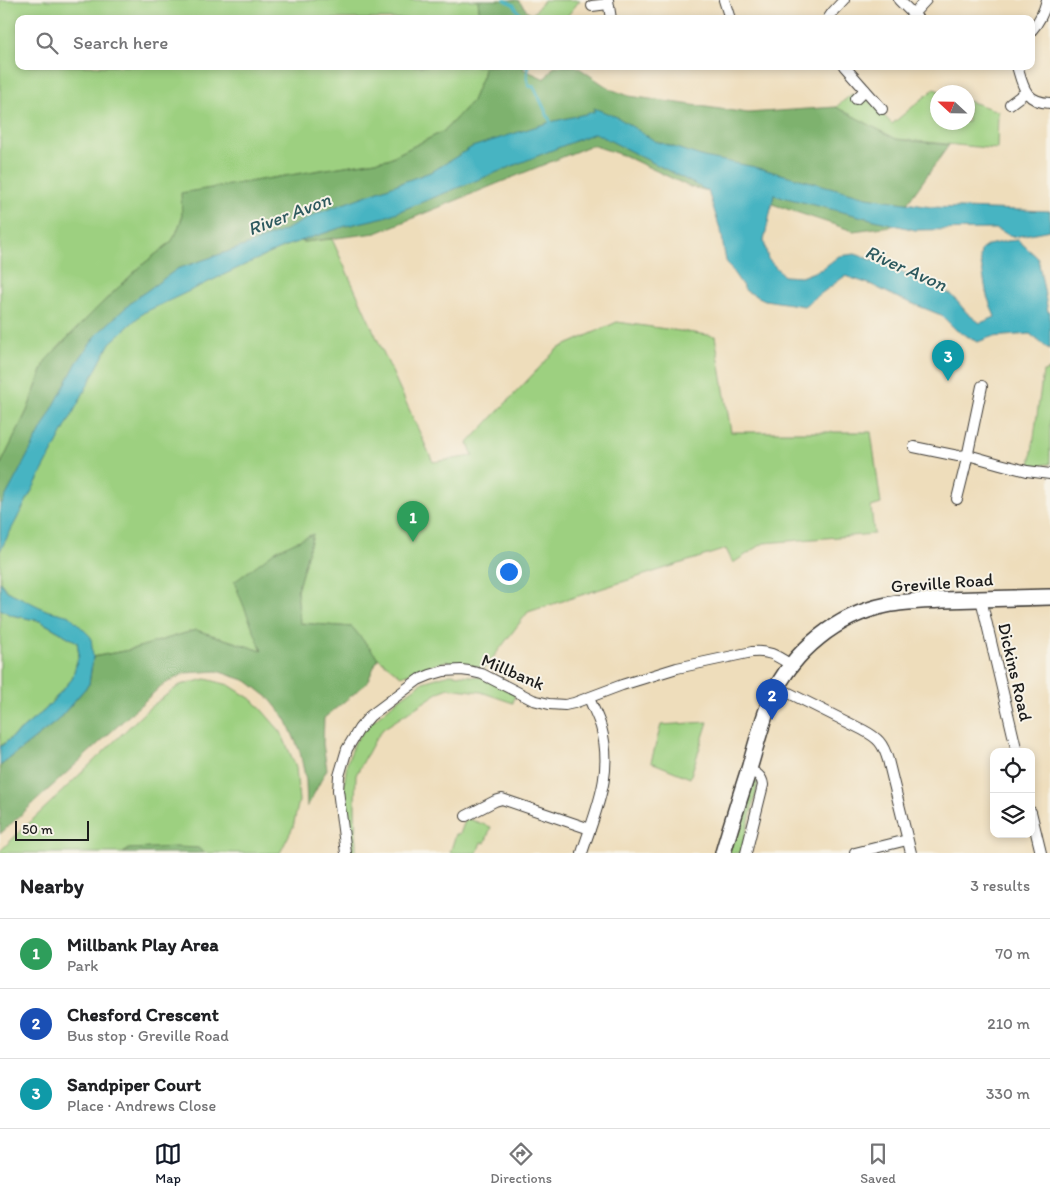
<!DOCTYPE html>
<html lang="en">
<head>
<meta charset="utf-8">
<style>
	:root { --surface:#fff; --page:#f2f2f2; --text:#202124; --muted:#757577; --line:#e0e0e0; --accent:#111827 }
	body { margin:0; font-family:Itim,sans-serif; background:var(--page); color:var(--text) }
	.controls { position:absolute; right:15px; bottom:15px; display:grid; overflow:hidden; border-radius:10px; box-shadow:0 2px 8px #0003 }
	.controls button { width:45px; height:45px; display:grid; place-items:center; padding:0; border:0; border-bottom:1px solid var(--line); background:var(--surface); color:var(--text); font:25px sans-serif }
	.compass { position:absolute; left:930px; top:85px; width:45px; height:45px; border-radius:50%; background:var(--surface); box-shadow:0 2px 8px #0003; rotate:292deg }
	.scale { position:absolute; left:15px; bottom:12px; width:74px; box-sizing:border-box; padding-left:5px; border:2px solid #1c1c1c; border-top:0; font-size:14px; line-height:18px; white-space:nowrap; color:#1c1c1c; -webkit-text-stroke:4px #f7f3e8; paint-order:stroke }
	.you { position:absolute; left:508px; top:571px; width:18px; height:18px; margin:-12px; border:4px solid #fff; border-radius:50%; background:#1a73e8; box-shadow:0 0 0 8px #1a73e833 }
	.badge { display:grid; place-items:center; width:32px; height:32px; border-radius:50%; background:var(--accent); color:#fff; font-size:16px; font-weight:700 }
	.pin { position:absolute; translate:-50% -41px; filter:drop-shadow(0 1px 2px #0008) }
	.pin::after { content:''; position:absolute; top:26px; width:18px; height:15px; background:inherit; clip-path:polygon(0 0,100% 0,50% 100%) }
	.list { margin:0; padding:0; list-style:none }
	h2 { display:flex; justify-content:space-between; align-items:center; height:65px; margin:0; padding:0 20px; font-size:21px }
	h2 small { font-size:16px; font-weight:400; color:var(--muted) }
	.list li { display:grid; grid-template-columns:32px 1fr auto; gap:15px; align-items:center; box-sizing:border-box; height:70px; padding:0 20px; border-top:1px solid var(--line) }
	.list b { display:block; font-size:19px; white-space:nowrap }
	.list p { margin:0; font-size:16px; white-space:nowrap; color:var(--muted) }
	.list em { font-size:16px; font-style:normal; color:var(--muted) }
	.icon { flex:none; width:28px; height:28px; fill:none; stroke:currentColor; stroke-width:2; stroke-linecap:round; stroke-linejoin:round }
	.map { position:relative; flex:none; width:1050px; height:853px; overflow:hidden }
	.search { position:absolute; background:var(--surface); box-shadow:0 2px 8px #0003; left:15px; right:15px; top:15px; height:55px; display:flex; align-items:center; gap:12px; box-sizing:border-box; padding:0 18px; border-radius:10px; color:var(--muted); font-size:19px }
	.sheet { height:275px; background:var(--surface) }
	nav { display:flex; justify-content:space-around; align-items:center; box-sizing:border-box; height:70px; border-top:1px solid var(--line); background:var(--surface); font-size:14px; color:var(--muted) }
	nav a { display:grid; justify-items:center; gap:2px }
	nav .on { color:var(--accent) }
	.map>svg:first-child { display:block }
	.green { fill:#9dd080; stroke:#5c764e }
	.forest { fill:#7eb26e; stroke:#4d6745 }
	.water { fill:#46b4c2; stroke:#31686f }
	.lines { fill:none; stroke-linecap:round; stroke-linejoin:round }
	.stream { stroke:#46b4c2; stroke-width:3 }
	.street-casing { stroke:#3c3934; stroke-width:12 }
	.secondary-casing { stroke:#3c3934; stroke-width:18 }
	.street { stroke:#fff; stroke-width:10 }
	.secondary { stroke:#fff; stroke-width:15 }
	.labels { text-anchor:middle; dominant-baseline:central; stroke-width:4; stroke-linejoin:round; paint-order:stroke }
	.street-label { font-size:18px; fill:#1c1c1c; stroke:#f7f3e8 }
	.water-label { font-size:19px; font-style:italic; fill:#2d595e; stroke:#f7f3e8 }
</style>
</head>
<body>
<div class="map">
<svg width="1050" height="853" viewBox="0 0 1050 853">
	<rect width="100%" height="100%" fill="#f7f3e8"/>
	<filter id="ink" filterUnits="userSpaceOnUse"><feTurbulence type="fractalNoise" baseFrequency=".02" numOctaves="2"/><feDisplacementMap in="SourceGraphic" scale="10" xChannelSelector="R" yChannelSelector="G"/><feConvolveMatrix kernelMatrix="1 2 1 2 8 2 1 2 1" color-interpolation-filters="sRGB"/></filter>
	<filter id="wash" filterUnits="userSpaceOnUse"><feTurbulence type="fractalNoise" baseFrequency=".0096" numOctaves="4" result="noise"/><feDisplacementMap in="SourceGraphic" scale="20" xChannelSelector="R" yChannelSelector="G"/><feGaussianBlur stdDeviation="1.12" result="paint"/><feColorMatrix in="noise" values="0 0 0 0 0 0 0 0 0 0 0 0 0 0 0 0 0 1.4 0 .05"/><feComposite in="paint" operator="in"/></filter>
	<g filter="url(#wash)">
		<rect width="100%" height="100%" fill="#edb"/>
		<g class="green">
			<path d="M0,0H478L480,19H19V66H484L483,74L472,101L444,131L388,159L182,193V218L176,234L171,242L142,265L97,308L46,360L27,411L0,466Z"/>
			<path d="M544,0H580L565,19H533L532,15Z"/>
			<path d="M934,89L943,92H938V122H968V101L998,111L997,149L896,139L836,107L852,94L859,102L869,100L892,124Z"/>
			<path d="M287,238L304,242L332,239L433,462L473,456L468,443L557,349L617,322L715,336L731,432H871L881,504L871,507L874,534L764,543L733,563L726,549L528,612L485,668L446,661L401,676L378,658L352,627L300,623L297,591L313,534L262,651L196,630L129,650L87,658L81,638L0,598V528L104,340L135,308Z"/>
			<path d="M1050,370V464L1030,466L1043,372Z"/>
			<path d="M0,609L11,615L40,621L77,642L79,654L72,679L45,710L0,747Z"/>
			<path d="M450,674L481,677L515,694L513,703L481,692L449,688L441,691L383,729L375,740L356,775L355,804L356,853H352L344,786L347,763L355,742L368,725L399,699L423,682Z"/>
			<path d="M206,679L229,685L254,701L281,732L296,767L299,801L293,827L280,853H204L198,848L129,849L123,853H0V851L149,708L180,685Z"/>
			<path d="M708,722L690,778L651,762L661,725Z"/>
			<path d="M755,780L758,782L756,793L741,853H729L750,782Z"/>
			<path d="M466,818L491,827L485,843L481,842L477,853H450L456,834H460Z"/>
		</g>
		<g class="forest">
			<path d="M478,0H518L531,15L533,19H480Z"/>
			<path d="M484,66H525L523,69L545,79L554,66H576L610,89L629,96L748,113L836,107L896,139L949,145L891,226L853,231L772,204L690,187L625,156L592,145L376,233L304,242L287,238L180,278L104,340L0,528V466L27,411L46,360L97,308L142,265L171,242L176,234L182,218L181,193L388,159L444,131L472,101L483,74Z"/>
			<path d="M313,534L297,591L300,623L352,627L378,658L367,683L324,718L323,744L327,769L307,807L306,781L300,752L286,719L269,698L247,681L217,671L185,673L161,686L0,834V766L57,721L89,684L93,657L129,650L196,630L262,651L234,582L277,550Z"/>
			<path d="M175,847L198,848L204,853H123L129,849Z"/>
		</g>
		<g class="water">
			<path d="M594,108L617,117L655,141L704,157L755,167L867,197L931,207L1050,211V230L1014,237L996,229L915,230L774,195L764,241L768,259L784,276L801,277L822,269L839,256L855,254L888,265L952,295L967,313L980,323L995,317L987,296L980,258L981,250L988,245L1007,241L1018,240L1038,258L1048,312H1050V349L1046,347L1030,334L991,337L978,342L956,330L941,315L896,297L872,285L845,276L804,306L765,300L746,291L733,272L726,261L723,245L722,235L708,191L595,133L385,217L346,226L289,245L251,262L143,313L110,343L0,551V507L66,383L77,362L98,333L134,300L177,269L247,245L285,230L318,213L433,171L472,147L550,122L594,112Z"/>
			<path d="M0,582L7,591L46,610L70,616L91,637L93,657L89,684L57,721L0,766V747L45,710L72,679L79,654L77,642L40,621L11,615L0,609Z"/>
		</g>
		<g class="lines">
			<g class="stream">
				<path d="M505,0L514,5L523,19"/>
				<path d="M525,66L528,67L527,78L529,86L534,87L552,125"/>
			</g>
		</g>
	</g>
	<g filter="url(#ink)">
		<g class="lines">
			<g class="street-casing">
				<g id="street">
					<path d="M608,0L611,19"/>
					<path d="M724,0L730,19"/>
					<path d="M899,0L918,19"/>
					<path d="M592,6L608,4"/>
					<path d="M913,14L926,0"/>
					<path d="M828,19L832,13L844,0"/>
					<path d="M1031,31C1039,22 1044,12 1047,0"/>
					<path d="M844,66L882,109"/>
					<path d="M1017,66C1023,87 1025,102 1050,103"/>
					<path d="M856,99L865,90"/>
					<path d="M1010,104L1026,92"/>
					<path d="M914,447L958,456L968,455L1000,464L1027,471L1050,474"/>
					<path d="M957,499L965,467L982,386"/>
					<path d="M981,599L1017,752"/>
					<path d="M777,687L863,730C878,738 883,743 888,760L911,853"/>
					<path d="M1031,812L1041,853"/>
					<path d="M466,816L495,801L502,799L590,829"/>
					<path d="M346,853L338,790L339,776L347,749L359,729L370,716L418,680L430,675L444,671L461,670L469,671L482,674L533,700L549,704L565,705L574,703L622,685L677,668L752,652C769,650 777,656 791,665"/>
					<path d="M582,853C596,809 614,774 601,727C598,717 593,708 589,698"/>
					<path d="M746,853L763,785C762,776 756,773 749,770"/>
					<path d="M855,853L907,840"/>
				</g>
			</g>
			<g class="secondary-casing">
				<path id="secondary" d="M723,853C731,825 740,797 749,769C756,746 762,720 772,697C793,651 837,615 887,605C905,601 925,601 943,600C979,599 1014,598 1050,597"/>
			</g>
			<use href="#street" class="street"/>
			<use href="#secondary" class="secondary"/>
		</g>
	</g>
	<g class="labels">
		<g class="street-label">
			<text transform="translate(942 583) rotate(-4)">Greville Road</text>
			<text transform="translate(513 672) rotate(23)">Millbank</text>
			<text transform="translate(1015 672) rotate(77)">Dickins Road</text>
		</g>
		<g class="water-label">
			<text transform="translate(289 214) rotate(-21)">River Avon</text>
			<text transform="translate(906 268) rotate(24)">River Avon</text>
		</g>
	</g>
</svg>
<div class="controls">
<button><svg class="icon" aria-label="locate" viewBox="0 0 24 24"><circle cx="12" cy="12" r="6"/><path d="M12 2v4M12 18v4M2 12h4M18 12h4"/></svg></button>
<button><svg class="icon" aria-label="layers" viewBox="0 0 24 24"><path d="M12 4l9 5-9 5-9-5zM3 14l9 5 9-5"/></svg></button>
</div>
<svg class="compass" viewBox="-18 -18 36 36"><path d="M0-13l5 13h-10z" fill="#e53935"/><path d="M0 13l5-13h-10z" fill="#757577"/></svg>
<div class="scale">50 m</div>
<div class="you"></div>
<div class="pin badge" style="left:413px;top:542px;background:#2e9e5b">1</div>
<div class="pin badge" style="left:772px;top:720px;background:#1a4fb4">2</div>
<div class="pin badge" style="left:948px;top:381px;background:#0f9aa8">3</div>
<div class="search"><svg class="icon" aria-label="search" viewBox="0 0 24 24"><circle cx="10" cy="10" r="6"/><path d="M15 15l6 6"/></svg>Search here</div>
</div>
<section class="sheet">
<h2>Nearby<small>3 results</small></h2>
<ul class="list">
<li><span class="badge" style="background:#2e9e5b">1</span><div><b>Millbank Play Area</b><p>Park</p></div><em>70 m</em></li>
<li><span class="badge" style="background:#1a4fb4">2</span><div><b>Chesford Crescent</b><p>Bus stop · Greville Road</p></div><em>210 m</em></li>
<li><span class="badge" style="background:#0f9aa8">3</span><div><b>Sandpiper Court</b><p>Place · Andrews Close</p></div><em>330 m</em></li>
</ul>
</section>
<nav>
<a class="on"><svg class="icon" aria-label="map" viewBox="0 0 24 24"><path d="M3 6l6-2 6 2 6-2v14l-6 2-6-2-6 2zM9 4v14M15 6v14"/></svg>Map</a>
<a><svg class="icon" aria-label="directions" viewBox="0 0 24 24"><path d="M12 3l9 9-9 9-9-9zM9 14v-3h6M13 9l2 2-2 2"/></svg>Directions</a>
<a><svg class="icon" aria-label="saved" viewBox="0 0 24 24"><path d="M7 4h10v16l-5-4-5 4z"/></svg>Saved</a>
</nav>
</body>
</html>
